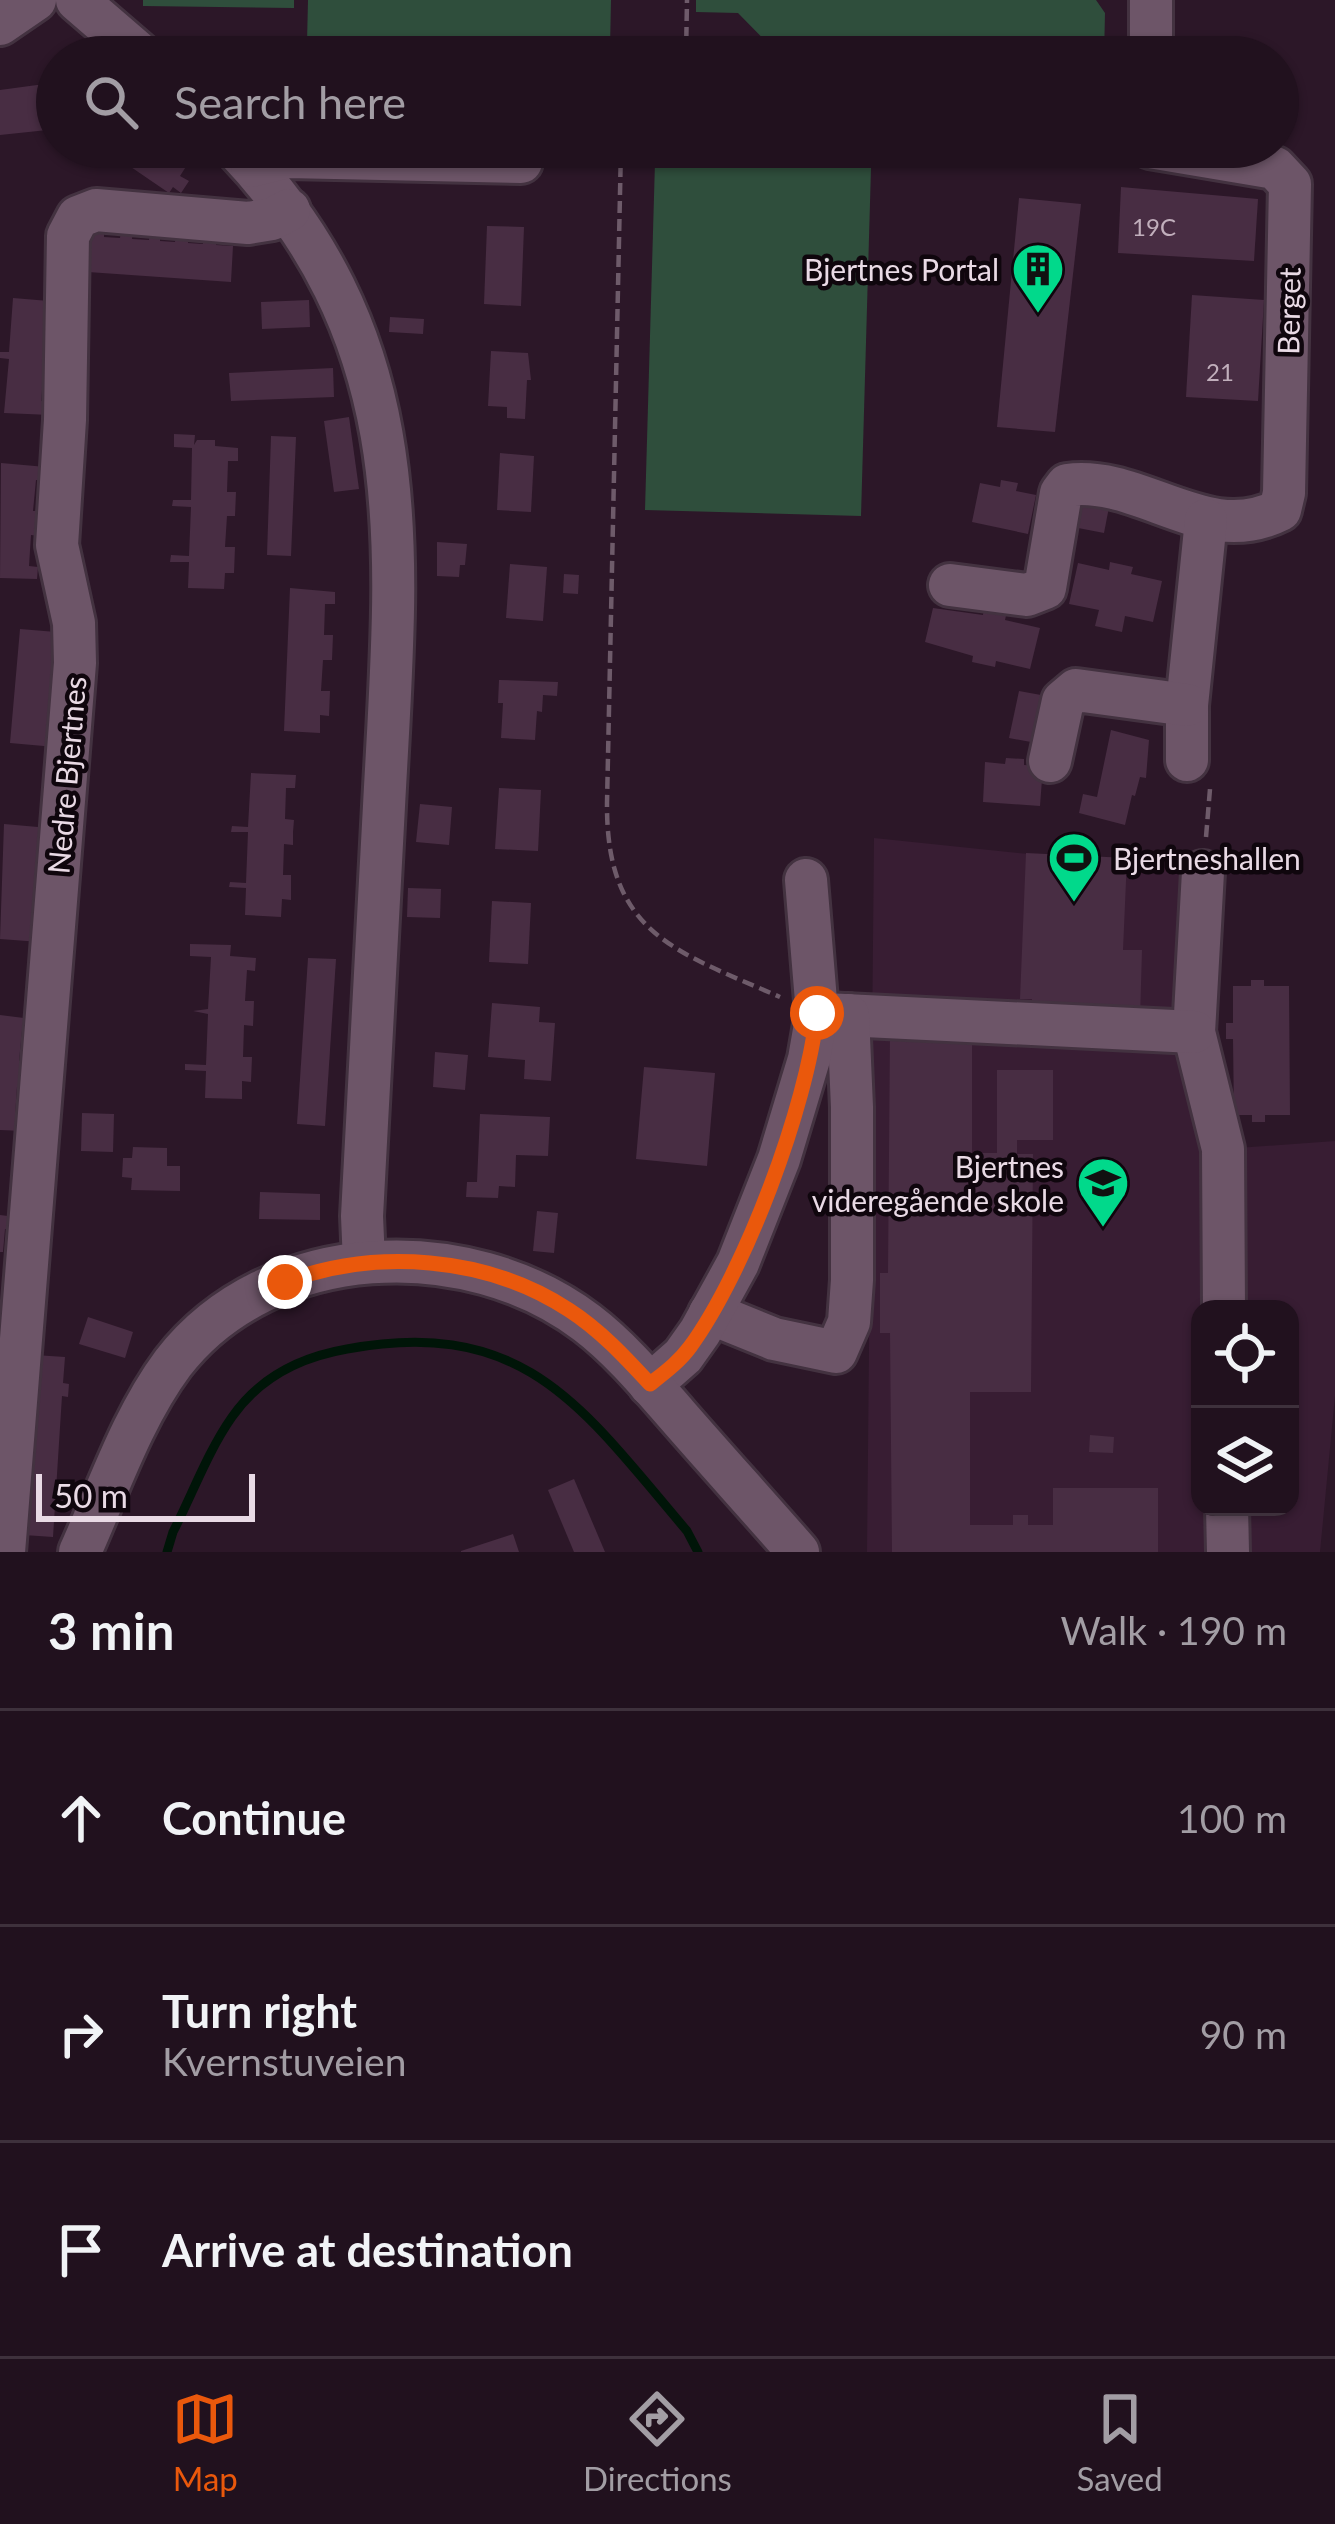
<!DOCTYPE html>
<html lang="en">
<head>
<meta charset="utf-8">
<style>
	:root { --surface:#21111e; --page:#2d1f2b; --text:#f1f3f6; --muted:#a29da4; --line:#3e313c; --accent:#ea580c }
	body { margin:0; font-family:Lato,sans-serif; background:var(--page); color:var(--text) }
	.controls { position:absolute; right:36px; bottom:36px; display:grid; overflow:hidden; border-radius:24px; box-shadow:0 3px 9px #0004 }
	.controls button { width:108px; height:108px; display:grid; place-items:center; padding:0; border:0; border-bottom:3px solid var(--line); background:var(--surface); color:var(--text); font:60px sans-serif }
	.scale { position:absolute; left:36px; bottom:30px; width:219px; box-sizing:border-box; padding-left:12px; border:6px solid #e9dae5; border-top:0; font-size:33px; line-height:42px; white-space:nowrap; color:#e9dae5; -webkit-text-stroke:9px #0f060d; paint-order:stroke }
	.stop { position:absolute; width:36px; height:36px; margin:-27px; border:9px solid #ea580c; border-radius:50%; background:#fff }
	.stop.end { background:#ea580c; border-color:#fff; box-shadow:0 3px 12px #0008 }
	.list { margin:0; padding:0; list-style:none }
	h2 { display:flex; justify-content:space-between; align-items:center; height:156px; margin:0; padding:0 48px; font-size:51px }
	h2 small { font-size:39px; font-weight:400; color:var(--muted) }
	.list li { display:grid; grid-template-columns:78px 1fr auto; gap:36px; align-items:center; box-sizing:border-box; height:216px; padding:0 48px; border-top:3px solid var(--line) }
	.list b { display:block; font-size:45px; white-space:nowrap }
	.list p { margin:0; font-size:39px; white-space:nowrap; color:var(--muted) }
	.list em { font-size:39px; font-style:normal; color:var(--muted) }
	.icon { flex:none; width:66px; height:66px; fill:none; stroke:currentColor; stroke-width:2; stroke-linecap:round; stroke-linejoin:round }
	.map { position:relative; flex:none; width:1335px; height:1552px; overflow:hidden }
	.search { position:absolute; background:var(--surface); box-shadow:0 3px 9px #0004; left:36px; right:36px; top:36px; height:132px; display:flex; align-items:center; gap:30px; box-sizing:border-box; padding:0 42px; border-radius:66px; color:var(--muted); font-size:45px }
	.sheet { height:804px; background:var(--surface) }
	nav { display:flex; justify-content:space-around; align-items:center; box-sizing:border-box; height:168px; border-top:3px solid var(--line); background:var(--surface); font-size:33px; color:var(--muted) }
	nav a { display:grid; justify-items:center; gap:6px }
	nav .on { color:var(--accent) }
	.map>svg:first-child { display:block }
	.built { fill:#381d33; fill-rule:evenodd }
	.green { fill:#2f4e3c }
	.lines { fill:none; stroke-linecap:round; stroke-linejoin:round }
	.stream { stroke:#001508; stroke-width:9 }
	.building { fill:#482d43 }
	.minor-casing { stroke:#433240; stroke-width:48 }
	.path { stroke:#6e5b6a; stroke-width:4.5; stroke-dasharray:12 6; stroke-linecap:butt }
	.minor { stroke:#6d5568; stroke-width:42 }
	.route { stroke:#ea580c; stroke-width:15 }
	.labels { text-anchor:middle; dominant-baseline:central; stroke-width:9; stroke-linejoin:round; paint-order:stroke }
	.number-label { font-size:24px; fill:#c1afbc }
	.poi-label { font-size:30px; fill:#e9dae5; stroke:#0f060d; text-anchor:end }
	.street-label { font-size:30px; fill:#e9dae5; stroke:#0f060d }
</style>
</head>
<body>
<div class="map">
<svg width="1335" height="1552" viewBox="0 0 1335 1552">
	<rect width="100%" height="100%" fill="#2c1728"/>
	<path class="built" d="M874,838L1203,872L1223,1149L1335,1141V1396L1320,1552H867ZM1200,1309H1290V1507H1200Z"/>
	<g class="green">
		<path d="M143,0H294V8L143,6Z"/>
		<path d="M308,0H611L610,48L307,43Z"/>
		<path d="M696,0H1096L1105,13L1104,57H781L738,13L696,12Z"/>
		<path d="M655,162L871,168L861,516L645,510Z"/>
	</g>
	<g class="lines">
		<path class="stream" d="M167,1552L173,1532C192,1495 208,1451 232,1417C259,1378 301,1357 347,1349C526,1316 583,1409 687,1531L698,1552"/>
	</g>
	<g class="building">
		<path d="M37,85H57V129L0,135V90Z"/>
		<path d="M116,147H183L194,154L180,176L189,181L181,193L173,187L169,193L128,165L133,158Z"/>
		<path d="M1121,187L1258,199L1254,261L1118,253Z"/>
		<path d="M1019,198L1081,204L1055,432L997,427Z"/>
		<path d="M487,226L524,227L521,306L484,304Z"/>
		<path d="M92,227L104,228V237L120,238L121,230H133L132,239L149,240L150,232H160V241L175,242L176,233L189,234L188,243L203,244V235L217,236L216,245L233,246L231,282L88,272Z"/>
		<path d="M1192,295L1264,300L1258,401L1186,397Z"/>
		<path d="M13,298L49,301L53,371L44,370L41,401L50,402V415L4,413L9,359L0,358V352H9Z"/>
		<path d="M309,300L310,327L262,329L261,302Z"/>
		<path d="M390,317L424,319L423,334L389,332Z"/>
		<path d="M491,351L528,353L531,380H527L525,419L507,418V407L488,406Z"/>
		<path d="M333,368L334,397L231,401L229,373Z"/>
		<path d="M349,417L359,489L334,492L324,421Z"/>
		<path d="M174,434L195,435L194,445L197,440H215V446L238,448V461H228L227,492H236L235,516H227L225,547H235L234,573H225L224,589L188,588L189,562H170L171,555L189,556L191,507L172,506L173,500H191L192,448L174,447Z"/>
		<path d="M271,436L296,437L291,556L267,555Z"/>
		<path d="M500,453L534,456L531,512L497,510Z"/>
		<path d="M1,463L46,467L45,481L36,480L33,511H42L40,536L31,535L29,566L38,567L37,579L0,578Z"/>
		<path d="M1001,480L1018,483L1016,491L1036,495L1028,534L972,522L980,483L1000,487Z"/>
		<path d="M1078,496L1110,502L1104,533L1073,527Z"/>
		<path d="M437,542L467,544L465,565H460L459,577L437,576Z"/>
		<path d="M1110,562L1133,567L1131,574L1162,581L1153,622L1125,616L1122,632L1095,626L1099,610L1069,604L1078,563L1109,570Z"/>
		<path d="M510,564L547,567L543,621L506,618Z"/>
		<path d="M564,574L579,575L578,594L563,593Z"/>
		<path d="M290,588L335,592V604H325L324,635H333L332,660H323L321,691H330L329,716L320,715V733L284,731Z"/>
		<path d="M984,606L1007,611L1005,620L1040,628L1030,669L996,661L995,667L972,662L973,656L925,642L933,608L983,615Z"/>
		<path d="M20,629L56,632L52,677L61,678L59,702H50L47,733H57L55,747L10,743Z"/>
		<path d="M499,680L558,682L557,696L543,695L542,712L537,711L535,740L501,738L503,703H498Z"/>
		<path d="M1019,691L1052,697L1042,744L1009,738Z"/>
		<path d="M1111,730L1149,740L1146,778L1140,777L1135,796L1132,795L1125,825L1079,813L1083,794L1097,797Z"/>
		<path d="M1006,758L1024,759V765L1043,766L1040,806L983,802L985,762L1005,764Z"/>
		<path d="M251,773L296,775L295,788H286L285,819L294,820L293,832V845L284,844L283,875H291V900L282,899L281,917L245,915L246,888L229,887L230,882L246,883L248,832H231L232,826L248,827Z"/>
		<path d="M499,788L541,790L538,851L495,849Z"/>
		<path d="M420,804L452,807L449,845L416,842Z"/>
		<path d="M4,824L49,828L48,842L39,841L36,872L45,873L43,897L34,896L32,927L41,928L40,942L0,939Z"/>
		<path d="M1026,853L1127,858L1123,950H1142L1140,1019L1032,1010V999H1020Z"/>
		<path d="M408,888L441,889L440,918L407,917Z"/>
		<path d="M492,901L531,903L528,964L489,962Z"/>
		<path d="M190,944L231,945L230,956L256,958L255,971L247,970L245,1001H254L253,1026L244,1025L243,1057H252L251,1082L242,1081V1099L205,1098L206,1071L185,1070V1064L206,1065L208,1014L193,1011L208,1009L211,957L190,956Z"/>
		<path d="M308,958L336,959L325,1126L297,1124Z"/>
		<path d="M1251,980H1264V986H1289L1290,1115H1265V1122H1252V1115H1234L1233,1039H1226V1023H1233V986H1251Z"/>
		<path d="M492,1003L540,1007L539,1022L555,1023L551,1081L524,1079L525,1060L488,1057Z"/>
		<path d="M0,1015L32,1019L31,1032L22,1031L19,1061L29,1062L27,1087H17L15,1117L24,1118L23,1131L0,1130Z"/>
		<path d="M890,1032L972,1039V1153H997V1070H1053V1140H1017V1154H1033L1031,1392H970V1525H1013V1515H1028V1525H1053V1488H1158V1552H892L890,1333H880V1273H888Z"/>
		<path d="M435,1052L468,1055L465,1090L433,1087Z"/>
		<path d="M644,1067L715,1073L707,1166L636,1159Z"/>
		<path d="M82,1113L114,1114L113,1152L81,1151Z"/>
		<path d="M480,1114L550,1117L548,1156L516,1155L515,1187L499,1186L498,1198L466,1197L467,1182H477Z"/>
		<path d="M133,1147L167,1148V1166H180V1191L131,1190L132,1178L122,1177L123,1158H132Z"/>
		<path d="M260,1192L320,1194V1220L259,1219Z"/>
		<path d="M537,1211L558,1213L554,1253L533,1251Z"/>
		<path d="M0,1215L16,1217L15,1230L5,1229L3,1252H0Z"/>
		<path d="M88,1317L133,1332L125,1358L79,1344Z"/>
		<path d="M35,1355L65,1357L63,1383L69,1384L68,1397L62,1396L53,1537L24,1535Z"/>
		<path d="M1090,1435L1114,1437L1113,1453L1089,1452Z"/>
		<path d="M574,1479L605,1552H574L548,1490Z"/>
		<path d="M513,1534L519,1552H461V1551Z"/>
	</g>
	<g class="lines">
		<g class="minor-casing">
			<g id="minor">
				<path d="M77,0L143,57"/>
				<path d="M0,24L35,0"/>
				<path d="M1151,57V0"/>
				<path d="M234,147C424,345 397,555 384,806C377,943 369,1079 362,1216L364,1262"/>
				<path d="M252,166L288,157L521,162"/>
				<path d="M950,585L1027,595L1045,588L1061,493L1067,485C1142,475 1205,548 1280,510L1284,493L1290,184L1275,168L1150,147"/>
				<path d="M1187,760V705L1206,520"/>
				<path d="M1050,761L1063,701L1076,690L1187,705"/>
				<path d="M1203,872L1194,1032L1223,1149L1224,1309"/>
				<path d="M824,1014L1194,1032"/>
				<path d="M710,1313L774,1339L836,1352L849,1322L852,1280V1107L848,1015"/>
				<path d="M650,1385L683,1356L700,1332L738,1263L779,1159L809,1059L817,1013L806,880"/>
				<path d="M1227,1507L1228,1552"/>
				<path d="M4,1552L75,663L74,623L57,545L65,420L68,236L78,217L96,210L248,223L272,219L289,210"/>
				<path d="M80,1552C108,1490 132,1418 173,1363C269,1239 467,1232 587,1323C621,1349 649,1383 677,1415C717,1461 758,1506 798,1552"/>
			</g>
		</g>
		<g class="path">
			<path d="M686,57L687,0"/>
			<path d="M621,147L607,803C606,934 675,951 780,997"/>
			<path d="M1056,147L1114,152"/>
			<path d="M1206,837L1210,789"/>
		</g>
		<use href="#minor" class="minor"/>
	</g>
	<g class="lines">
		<path class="route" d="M285,1282C375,1248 487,1256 569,1310C600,1330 625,1357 650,1384C664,1373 679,1362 690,1347C745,1272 807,1106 817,1013"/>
	</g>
	<defs>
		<g id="building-pin" transform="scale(2.7)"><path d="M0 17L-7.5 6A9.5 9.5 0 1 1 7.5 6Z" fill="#01d98b" stroke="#0f060d"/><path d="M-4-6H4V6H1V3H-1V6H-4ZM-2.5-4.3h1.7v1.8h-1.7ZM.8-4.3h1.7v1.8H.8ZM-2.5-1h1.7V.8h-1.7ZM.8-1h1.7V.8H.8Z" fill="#111"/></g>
		<g id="stadium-pin" transform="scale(2.7)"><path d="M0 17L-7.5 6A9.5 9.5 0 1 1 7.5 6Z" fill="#01d98b" stroke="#0f060d"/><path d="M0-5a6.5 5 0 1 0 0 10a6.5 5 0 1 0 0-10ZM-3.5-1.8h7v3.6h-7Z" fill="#111"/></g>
		<g id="school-pin" transform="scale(2.7)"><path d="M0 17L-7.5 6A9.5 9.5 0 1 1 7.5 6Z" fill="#01d98b" stroke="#0f060d"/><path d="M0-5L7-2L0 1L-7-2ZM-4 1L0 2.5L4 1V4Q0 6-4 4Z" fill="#111"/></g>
	</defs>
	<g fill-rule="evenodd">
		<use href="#building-pin" x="1038" y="269"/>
		<use href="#stadium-pin" x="1074" y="858"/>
		<use href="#school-pin" x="1103" y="1183"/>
	</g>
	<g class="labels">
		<g class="number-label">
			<text x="1154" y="226">19C</text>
			<text x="1220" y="371">21</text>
		</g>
		<g class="poi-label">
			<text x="999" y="269">Bjertnes Portal</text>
			<text x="1113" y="858" text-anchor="start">Bjertneshallen</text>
			<text x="1064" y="1166">Bjertnes<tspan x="1064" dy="34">videregående skole</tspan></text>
		</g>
		<g class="street-label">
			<text transform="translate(1288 311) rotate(-89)">Berget</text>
			<text transform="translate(66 775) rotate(-85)">Nedre Bjertnes</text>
		</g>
	</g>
</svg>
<div class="controls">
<button><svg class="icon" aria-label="locate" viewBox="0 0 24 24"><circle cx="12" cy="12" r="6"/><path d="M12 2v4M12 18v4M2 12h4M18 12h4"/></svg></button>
<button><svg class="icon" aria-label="layers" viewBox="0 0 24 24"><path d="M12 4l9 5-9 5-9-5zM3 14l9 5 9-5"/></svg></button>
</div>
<div class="scale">50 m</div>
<div class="stop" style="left:817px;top:1013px"></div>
<div class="stop end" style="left:285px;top:1282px"></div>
<div class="search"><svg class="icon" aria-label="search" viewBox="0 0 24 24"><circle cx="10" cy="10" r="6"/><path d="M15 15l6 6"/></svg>Search here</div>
</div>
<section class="sheet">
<h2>3 min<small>Walk · 190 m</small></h2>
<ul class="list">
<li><svg class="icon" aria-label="ahead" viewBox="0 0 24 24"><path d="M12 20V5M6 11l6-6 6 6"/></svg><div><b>Continue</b></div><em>100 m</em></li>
<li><svg class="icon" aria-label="right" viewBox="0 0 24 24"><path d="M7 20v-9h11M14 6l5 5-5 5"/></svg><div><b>Turn right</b><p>Kvernstuveien</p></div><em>90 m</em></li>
<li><svg class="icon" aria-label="arrive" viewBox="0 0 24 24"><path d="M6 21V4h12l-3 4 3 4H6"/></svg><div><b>Arrive at destination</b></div></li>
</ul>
</section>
<nav>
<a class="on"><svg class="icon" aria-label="map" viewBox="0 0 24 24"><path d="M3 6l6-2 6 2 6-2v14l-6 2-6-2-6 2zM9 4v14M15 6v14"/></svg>Map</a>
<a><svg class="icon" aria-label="directions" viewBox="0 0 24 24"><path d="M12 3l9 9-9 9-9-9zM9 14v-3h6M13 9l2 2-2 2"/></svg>Directions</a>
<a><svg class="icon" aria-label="saved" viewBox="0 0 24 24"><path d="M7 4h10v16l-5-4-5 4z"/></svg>Saved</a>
</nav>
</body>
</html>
